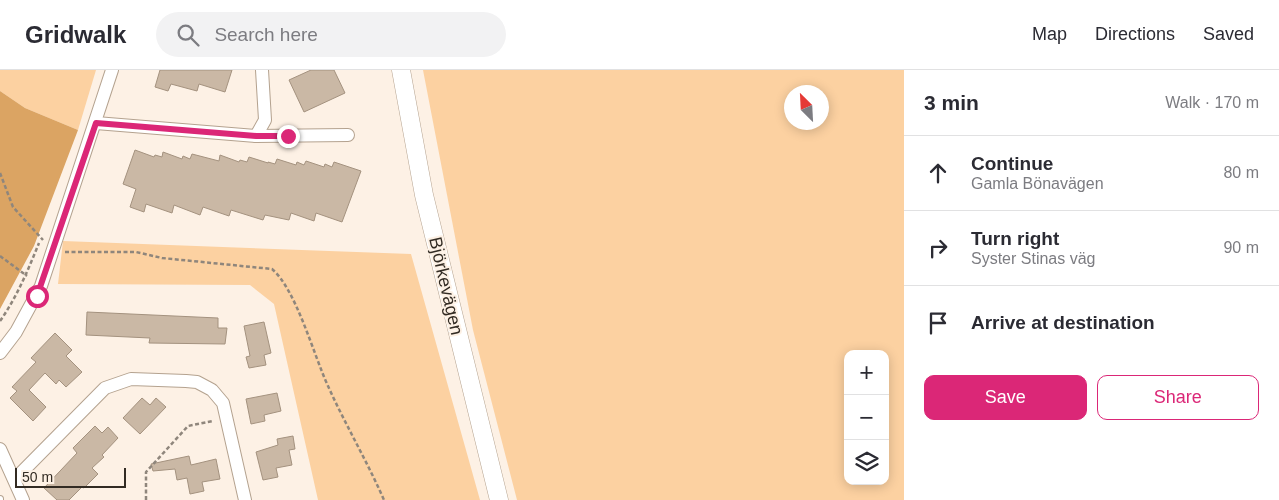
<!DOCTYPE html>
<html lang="en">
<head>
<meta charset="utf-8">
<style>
	:root { --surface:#fff; --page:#f2f2f3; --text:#2b2b33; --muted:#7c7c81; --line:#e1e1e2; --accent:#db2777 }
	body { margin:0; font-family:Arial,sans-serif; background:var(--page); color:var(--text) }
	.controls { position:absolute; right:15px; bottom:15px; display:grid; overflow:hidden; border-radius:10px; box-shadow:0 2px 12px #0003 }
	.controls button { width:45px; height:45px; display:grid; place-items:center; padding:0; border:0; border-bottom:1px solid var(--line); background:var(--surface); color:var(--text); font:25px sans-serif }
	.compass { position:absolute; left:784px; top:15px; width:45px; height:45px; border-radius:50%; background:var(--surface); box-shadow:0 2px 12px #0003; rotate:336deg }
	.scale { position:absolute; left:15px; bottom:12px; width:111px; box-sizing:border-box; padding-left:5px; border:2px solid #322b23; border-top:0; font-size:14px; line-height:18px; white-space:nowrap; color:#322b23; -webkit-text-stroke:4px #fdf1e5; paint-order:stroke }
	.stop { position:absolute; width:15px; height:15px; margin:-11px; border:4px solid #db2777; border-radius:50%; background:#fff }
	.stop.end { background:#db2777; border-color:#fff; box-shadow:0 1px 5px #0008 }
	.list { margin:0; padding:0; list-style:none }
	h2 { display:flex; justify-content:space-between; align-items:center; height:65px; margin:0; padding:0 20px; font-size:21px }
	h2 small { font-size:16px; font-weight:400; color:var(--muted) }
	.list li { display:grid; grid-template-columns:32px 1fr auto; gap:15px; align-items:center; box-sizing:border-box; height:75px; padding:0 20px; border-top:1px solid var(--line) }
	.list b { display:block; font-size:19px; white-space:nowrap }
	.list p { margin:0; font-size:16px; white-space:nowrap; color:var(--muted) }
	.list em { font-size:16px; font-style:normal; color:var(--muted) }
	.actions { display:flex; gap:10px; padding:15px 20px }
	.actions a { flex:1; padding:11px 0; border:1px solid var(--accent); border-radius:10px; text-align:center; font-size:18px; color:var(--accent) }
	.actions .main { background:var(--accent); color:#fff }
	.icon { flex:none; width:28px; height:28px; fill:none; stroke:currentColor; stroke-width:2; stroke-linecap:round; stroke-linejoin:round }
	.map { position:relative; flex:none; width:904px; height:430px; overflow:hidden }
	header { display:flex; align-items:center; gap:30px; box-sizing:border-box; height:70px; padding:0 25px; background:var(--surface); border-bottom:1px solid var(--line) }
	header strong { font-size:24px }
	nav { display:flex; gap:28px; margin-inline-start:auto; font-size:18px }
	.search { width:350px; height:45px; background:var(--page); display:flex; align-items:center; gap:12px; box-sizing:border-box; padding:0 18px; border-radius:28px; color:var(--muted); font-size:19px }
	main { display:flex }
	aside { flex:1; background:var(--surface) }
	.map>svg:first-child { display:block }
	.green { fill:#fcd1a1; fill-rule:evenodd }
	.forest { fill:#dba463 }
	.building { fill:#cab8a5; stroke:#a4927f }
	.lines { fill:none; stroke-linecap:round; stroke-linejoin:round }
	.lane-casing { stroke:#b4a28f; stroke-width:8 }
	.street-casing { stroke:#b4a28f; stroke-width:14 }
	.secondary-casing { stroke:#b4a28f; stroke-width:19 }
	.path { stroke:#8f867c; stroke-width:2.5; stroke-dasharray:4 2.5; stroke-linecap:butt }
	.lane { stroke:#fff; stroke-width:6 }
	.street { stroke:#fff; stroke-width:12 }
	.secondary { stroke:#fff; stroke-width:18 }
	.route { stroke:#db2777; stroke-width:6 }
	.labels { text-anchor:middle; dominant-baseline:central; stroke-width:4; stroke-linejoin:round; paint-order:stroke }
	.street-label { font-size:18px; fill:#322b23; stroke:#fdf1e5 }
</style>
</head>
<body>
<header>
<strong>Gridwalk</strong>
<div class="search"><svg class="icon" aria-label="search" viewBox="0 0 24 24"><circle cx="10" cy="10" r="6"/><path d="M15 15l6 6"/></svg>Search here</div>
<nav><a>Map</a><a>Directions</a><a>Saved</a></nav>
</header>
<main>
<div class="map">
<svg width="904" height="430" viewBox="0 0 904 430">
	<rect width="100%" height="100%" fill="#fdf1e5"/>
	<g class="green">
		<path d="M0,0H96L78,60L25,38L0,21Z"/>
		<path d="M423,0H904V430H517L473,260ZM822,22V52H792V22ZM848,284H885V411H848Z"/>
		<path d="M63,171L411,184L480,430H318L274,234L250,215L58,214Z"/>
	</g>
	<path class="forest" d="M0,21L25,38L78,60L34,176L0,239Z"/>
	<g class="building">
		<path d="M160,0H232L225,22L199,14L197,21L171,14L168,21L155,17Z"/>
		<path d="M311,0H334L345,23L304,42L289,10Z"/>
		<path d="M135,80L154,87L155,85L162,87L163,82L182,89L183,86L190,89L192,84L219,91L220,85L239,92L240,90L247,92L249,87L268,93V92L275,94L277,89L296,95L297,92L304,95L306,91L324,97L325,94L332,97L334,92L361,101L342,152L316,143L314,151L291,143L289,150L265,145L263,150L231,140L229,146L203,137L200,145L174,135L172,143L146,134L144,142L130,137L136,119L123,114Z"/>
		<path d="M87,242L218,248V258H227L225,274L149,273L150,268L86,265Z"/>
		<path d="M264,252L271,283L264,285L266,295L249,298L246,287L250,286L244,256Z"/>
		<path d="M55,263L72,280L66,286L82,302L66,317L59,310L56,314L45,303L29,320L46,337L33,351L10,328L17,321L12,317L36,292L31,288Z"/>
		<path d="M277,323L281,341L264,345L265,351L251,354L246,329Z"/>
		<path d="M142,328L150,335L156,328L166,337L140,364L123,348Z"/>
		<path d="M95,356L102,363L108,357L118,368L102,385L104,387L92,398L98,404L84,418L82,417L69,430H57L44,418L77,383L73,378Z"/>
		<path d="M293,366L295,379L289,380L292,395L276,398L278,407L263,410L256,382L278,375L277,369Z"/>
		<path d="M189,386L191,395L216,389L220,409L202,412L204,421L190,424L187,408L177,410L175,399L153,401L151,394Z"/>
	</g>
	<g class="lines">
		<g class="lane-casing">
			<path id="lane" d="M0,429V430"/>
		</g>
		<g class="street-casing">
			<g id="street">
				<path d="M96,53L256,66L348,65"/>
				<path d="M256,66L265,50L262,0"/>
				<path d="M0,283L16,262L41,216L112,0"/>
				<path d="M0,379L23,430"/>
				<path d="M15,409L105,318L131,309L186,311L197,312L212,320L223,333L245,430"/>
			</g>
		</g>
		<g class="secondary-casing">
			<path id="secondary" d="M401,0L424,125L499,430"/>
		</g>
		<g class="path">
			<path d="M0,103L13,137L43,170"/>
			<path d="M65,182H136L162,188L272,199C296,219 314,286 328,316C345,354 367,391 384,430"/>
			<path d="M0,186L27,206"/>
			<path d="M0,251C17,227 28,200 39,173"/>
			<path d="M146,430V402L188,356L213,351"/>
		</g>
		<use href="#lane" class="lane"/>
		<use href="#street" class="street"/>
		<use href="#secondary" class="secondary"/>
	</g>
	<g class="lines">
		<path class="route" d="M37,226L96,53L256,66H288"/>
	</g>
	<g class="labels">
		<g class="street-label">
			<text transform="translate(446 216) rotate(77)">Björkevägen</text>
		</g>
	</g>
</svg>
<div class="controls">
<button>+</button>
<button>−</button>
<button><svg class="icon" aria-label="layers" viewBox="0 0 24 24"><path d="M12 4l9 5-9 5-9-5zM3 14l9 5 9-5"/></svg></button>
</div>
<svg class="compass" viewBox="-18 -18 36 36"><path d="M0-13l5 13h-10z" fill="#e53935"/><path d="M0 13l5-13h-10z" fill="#7c7c81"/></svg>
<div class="scale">50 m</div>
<div class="stop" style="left:37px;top:226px"></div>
<div class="stop end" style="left:288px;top:66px"></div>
</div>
<aside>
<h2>3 min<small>Walk · 170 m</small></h2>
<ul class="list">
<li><svg class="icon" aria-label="ahead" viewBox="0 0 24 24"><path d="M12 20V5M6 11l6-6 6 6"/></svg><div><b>Continue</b><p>Gamla Bönavägen</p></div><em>80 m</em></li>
<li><svg class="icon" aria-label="right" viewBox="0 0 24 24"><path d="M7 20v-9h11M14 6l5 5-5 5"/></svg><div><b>Turn right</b><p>Syster Stinas väg</p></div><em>90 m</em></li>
<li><svg class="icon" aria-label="arrive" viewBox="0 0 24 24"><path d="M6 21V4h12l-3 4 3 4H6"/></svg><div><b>Arrive at destination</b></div></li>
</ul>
<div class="actions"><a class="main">Save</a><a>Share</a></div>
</aside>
</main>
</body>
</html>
